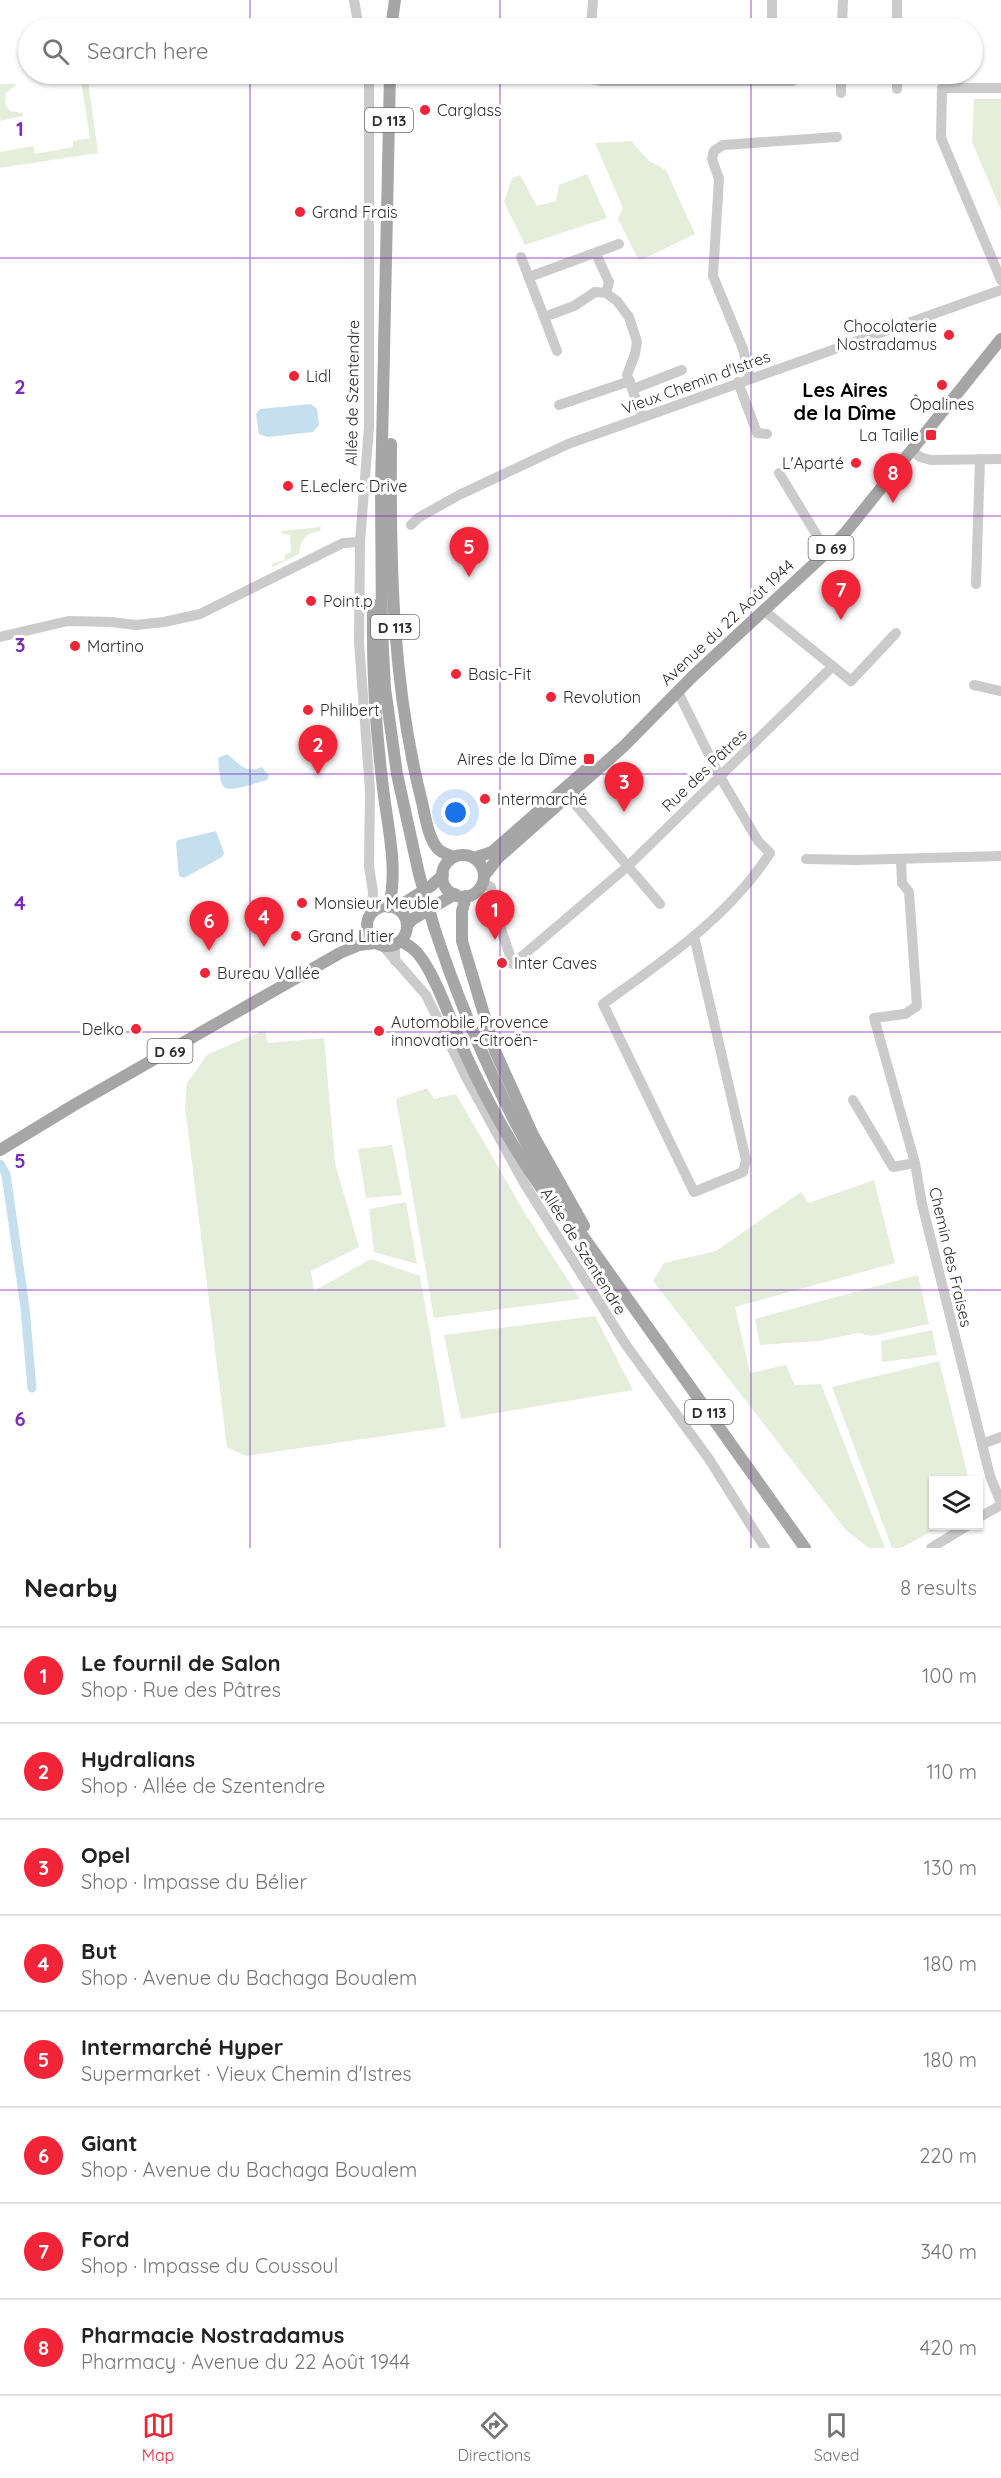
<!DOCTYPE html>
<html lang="en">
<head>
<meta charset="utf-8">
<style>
	:root { --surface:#fff; --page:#f6f6f6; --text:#222; --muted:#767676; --line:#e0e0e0; --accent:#f22437 }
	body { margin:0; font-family:Quicksand,sans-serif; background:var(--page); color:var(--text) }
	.controls { position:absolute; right:18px; bottom:18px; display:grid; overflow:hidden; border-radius:0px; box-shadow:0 2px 4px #0004 }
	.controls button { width:54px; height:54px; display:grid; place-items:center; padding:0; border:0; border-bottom:2px solid var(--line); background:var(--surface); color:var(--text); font:30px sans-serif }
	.you { position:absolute; left:456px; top:813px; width:21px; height:21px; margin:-15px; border:4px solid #fff; border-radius:50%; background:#1a73e8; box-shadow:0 0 0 9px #1a73e833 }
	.badge { display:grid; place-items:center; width:39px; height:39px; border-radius:50%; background:var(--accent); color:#fff; font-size:20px; font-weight:700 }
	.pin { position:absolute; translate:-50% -50px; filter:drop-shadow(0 2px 3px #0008) }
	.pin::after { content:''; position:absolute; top:32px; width:21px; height:18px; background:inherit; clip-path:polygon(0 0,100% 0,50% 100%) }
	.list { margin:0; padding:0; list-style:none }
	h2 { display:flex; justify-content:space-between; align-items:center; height:78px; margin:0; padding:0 24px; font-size:26px }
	h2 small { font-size:20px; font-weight:400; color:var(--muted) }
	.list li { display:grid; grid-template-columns:39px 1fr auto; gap:18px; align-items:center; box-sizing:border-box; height:96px; padding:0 24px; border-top:2px solid var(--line) }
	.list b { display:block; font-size:22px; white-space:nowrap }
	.list p { margin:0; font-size:20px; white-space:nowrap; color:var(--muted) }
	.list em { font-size:20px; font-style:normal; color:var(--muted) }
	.icon { flex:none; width:33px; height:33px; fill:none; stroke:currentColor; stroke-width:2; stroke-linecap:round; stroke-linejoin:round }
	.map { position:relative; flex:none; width:1001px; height:1548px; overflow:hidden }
	.search { position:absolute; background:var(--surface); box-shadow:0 2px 4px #0004; left:18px; right:18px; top:18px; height:66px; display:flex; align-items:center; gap:15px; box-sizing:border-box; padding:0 21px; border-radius:33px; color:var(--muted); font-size:22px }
	.sheet { height:846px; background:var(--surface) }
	nav { display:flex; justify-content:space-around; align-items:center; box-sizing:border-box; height:84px; border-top:2px solid var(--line); background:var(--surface); font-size:16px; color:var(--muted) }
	nav a { display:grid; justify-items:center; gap:3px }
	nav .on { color:var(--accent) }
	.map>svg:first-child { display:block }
	.green { fill:#e5eddb }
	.water { fill:#c6dfee }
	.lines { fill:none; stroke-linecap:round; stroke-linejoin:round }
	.canal { stroke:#c6dfee; stroke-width:9 }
	.minor { stroke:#cbcbcb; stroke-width:10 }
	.major { stroke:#a6a6a6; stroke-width:12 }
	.major-bridge { stroke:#a6a6a6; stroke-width:12 }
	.grid { fill:none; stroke:#7b2cbf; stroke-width:1.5; stroke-opacity:0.55 }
	.poi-dot { fill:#f22437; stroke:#fff; stroke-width:2 }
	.labels { text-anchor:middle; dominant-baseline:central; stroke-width:6; stroke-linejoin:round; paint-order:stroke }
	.shield { fill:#fff; stroke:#6d6d6d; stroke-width:1.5 }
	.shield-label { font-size:15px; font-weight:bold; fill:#2e2e2e }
	.poi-label { font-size:16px; fill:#2e2e2e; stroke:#fff; text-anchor:start }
	.street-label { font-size:16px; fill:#2e2e2e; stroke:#fff }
	.quarter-label { font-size:20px; font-weight:bold; fill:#000; stroke:#fff }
	.grid-label { font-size:20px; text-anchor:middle; font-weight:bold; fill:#7b2cbf; stroke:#fff; stroke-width:6; stroke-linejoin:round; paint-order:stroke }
</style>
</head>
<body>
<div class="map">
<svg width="1001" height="1548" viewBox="0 0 1001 1548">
	<rect width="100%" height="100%" fill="#fff"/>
	<g class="green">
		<path d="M80,74H87L98,153L0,168V152L33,146L35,154L73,147V141L90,138Z"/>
		<path d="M0,84H17L6,93L5,104L10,111L23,113V116L0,121Z"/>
		<path d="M974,99H1001V210L972,142Z"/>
		<path d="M631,141L649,161L666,170L695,234L639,261L618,219L623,208L595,143Z"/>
		<path d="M587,174L607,218L525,245L504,202L512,178L520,175L537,206L556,201L559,185Z"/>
		<path d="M321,527L320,531C305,533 301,540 299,554L273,567L272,566L273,563L285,560V554L291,553L290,535L283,534L281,531Z"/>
		<path d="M265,1030L268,1043L324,1038L335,1163L359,1247L311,1271L314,1291L371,1259L420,1276L446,1427L246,1456L227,1447L185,1106L187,1083L208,1054Z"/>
		<path d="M427,1088L434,1099L456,1094L523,1210L580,1299L434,1318L396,1099Z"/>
		<path d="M392,1145L402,1195L366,1198L358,1149Z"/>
		<path d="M874,1180L895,1263L735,1307L750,1373L786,1365L795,1385L821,1384L885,1548H869L846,1530L653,1281L664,1263L716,1251L801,1192L809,1203Z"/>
		<path d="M406,1202L417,1264L374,1252L369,1209Z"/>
		<path d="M918,1275L929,1324L871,1336L858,1333L818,1341L760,1345L755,1319Z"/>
		<path d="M595,1316L633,1390L461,1419L444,1335Z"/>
		<path d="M932,1330L937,1355L882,1362L881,1341Z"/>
		<path d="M939,1361L969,1480H934V1526H941L901,1548H892L832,1387Z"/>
	</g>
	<g class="water">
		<path d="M311,404L317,409L319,425L313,432L268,437L259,434L256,414L260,409Z"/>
		<path d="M227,754C240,764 245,774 262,767L269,776L267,780C258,782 231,793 224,787C219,782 219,765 218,758Z"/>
		<path d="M216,831L224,853L222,857L184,878L179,876L176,843L178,840Z"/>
	</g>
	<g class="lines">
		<path class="canal" d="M0,1164L6,1174L25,1308L32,1388"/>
		<g class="minor">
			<path d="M354,0L359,28"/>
			<path d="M897,0V28"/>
			<path d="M591,28L593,0"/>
			<path d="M772,28V0"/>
			<path d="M842,28L843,0"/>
			<path d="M369,74V427L360,542L359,642L370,791L369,866L373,892L372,913"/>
			<path d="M589,74L592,79L601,81H793"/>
			<path d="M897,74V89"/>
			<path d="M1001,88H942L941,138L1001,280"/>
			<path d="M841,93V74"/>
			<path d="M596,254L609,282L606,293"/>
			<path d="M521,257L557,351"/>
			<path d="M529,277L619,244"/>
			<path d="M544,317L574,306L595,292L606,293L617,301L629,317L637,342L635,354L627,375L642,416"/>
			<path d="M750,378L743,349L713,276L719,179L712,159L714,151L723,145L837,137"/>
			<path d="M738,382L757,433L767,434"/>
			<path d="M633,389L682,370"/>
			<path d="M559,405L630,381"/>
			<path d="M912,450L920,457L931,460L1001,459"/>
			<path d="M779,473L827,552"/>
			<path d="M411,525L418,518L459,495L568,444L1001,290"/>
			<path d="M976,584L980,459"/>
			<path d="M763,610L851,681L896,633"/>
			<path d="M0,637L68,621L111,622L136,625L164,622L200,614L343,543L360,542"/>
			<path d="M974,685L1001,691"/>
			<path d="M678,692L719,775L758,841L770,853C729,917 663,961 603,1004L694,1192L743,1172L746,1160L694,936"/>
			<path d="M563,790L660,904"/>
			<path d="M806,859L856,860L1001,856"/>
			<path d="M901,859L902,883L909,892L917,1006L905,1014L874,1018L915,1163L922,1204L990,1476L1001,1503"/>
			<path d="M483,883L491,887L495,912L513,964L628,866L833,666"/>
			<path d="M382,945L426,995L466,1077L524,1183L626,1345L709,1459L765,1548"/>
			<path d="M395,961V945"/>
			<path d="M853,1100L893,1167L915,1163"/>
			<path d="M982,1444L1001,1437"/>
			<path d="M978,1518L1001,1505"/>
			<path d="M931,1548L967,1526"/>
		</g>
		<g class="major">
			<path d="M391,28L395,0"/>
			<path d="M390,74L381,490L382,631L385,688L397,774L419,874"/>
			<path d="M391,444C390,564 392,685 422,802C425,815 428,838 438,849C442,853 448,855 454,857"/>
			<path d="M373,605C372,663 375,722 382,779C386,822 399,864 389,907"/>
			<circle cx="463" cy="876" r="21"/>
			<path d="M474,858L492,852L590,766"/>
			<path d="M484,876L498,858L624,746L693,676L827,552L845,533L1001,339"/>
			<path d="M466,896L462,911V941L495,1051L533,1135L584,1226"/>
			<circle cx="387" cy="926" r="20"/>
			<path d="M396,908L431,886L443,875"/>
			<path d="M407,925L413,919L455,894"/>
			<path d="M434,927C466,1025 508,1116 560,1204L805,1548"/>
			<path d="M401,941C408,945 414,948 419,955C436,976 452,1024 464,1051C487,1102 516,1153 548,1198"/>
			<path d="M0,1150L74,1105L340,953L359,945L375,943"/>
		</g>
		<path class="major-bridge" d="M419,874L434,927"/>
	</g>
	<path class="grid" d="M250,0V28M500,0V28M751,0V28M250,74V1548M500,74V1548M751,74V1548M0,258H1001M0,516H1001M0,774H1001M0,1032H1001M0,1290H1001"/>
	<g class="poi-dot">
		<circle cx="425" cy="110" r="6"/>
		<circle cx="300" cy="212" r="6"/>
		<circle cx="949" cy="335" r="6"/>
		<circle cx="294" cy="376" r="6"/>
		<circle cx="942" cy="385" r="6"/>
		<rect x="925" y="429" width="12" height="12" rx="3"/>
		<circle cx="856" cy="463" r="6"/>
		<circle cx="288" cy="486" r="6"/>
		<circle cx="311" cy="601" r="6"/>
		<circle cx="75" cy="646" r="6"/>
		<circle cx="456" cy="674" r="6"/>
		<circle cx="551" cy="697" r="6"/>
		<circle cx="308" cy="710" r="6"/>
		<rect x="583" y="753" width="12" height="12" rx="3"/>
		<circle cx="485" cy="799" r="6"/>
		<circle cx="302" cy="903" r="6"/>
		<circle cx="296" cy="936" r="6"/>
		<circle cx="502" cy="963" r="6"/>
		<circle cx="205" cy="973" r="6"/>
		<circle cx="136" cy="1029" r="6"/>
		<circle cx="379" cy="1031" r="6"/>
	</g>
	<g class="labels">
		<g class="shield">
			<rect x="365" y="108" width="48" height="24" rx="4.5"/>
			<rect x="808.5" y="536" width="45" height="24" rx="4.5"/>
			<rect x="371" y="615" width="48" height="24" rx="4.5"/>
			<rect x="147.5" y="1039" width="45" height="24" rx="4.5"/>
			<rect x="685" y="1400" width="48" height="24" rx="4.5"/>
		</g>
		<g class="shield-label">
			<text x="389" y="120">D 113</text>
			<text x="831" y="548">D 69</text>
			<text x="395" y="627">D 113</text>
			<text x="170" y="1051">D 69</text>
			<text x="709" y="1412">D 113</text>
		</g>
		<g class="poi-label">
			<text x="437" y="110">Carglass</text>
			<text x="312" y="212">Grand Frais</text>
			<text x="937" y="326" text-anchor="end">Chocolaterie<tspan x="937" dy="18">Nostradamus</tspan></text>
			<text x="306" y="376">Lidl</text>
			<text x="942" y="404" text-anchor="middle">Ôpalines</text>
			<text x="919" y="435" text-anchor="end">La Taille</text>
			<text x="844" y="463" text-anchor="end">L'Aparté</text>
			<text x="300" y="486">E.Leclerc Drive</text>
			<text x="323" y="601">Point.p</text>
			<text x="87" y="646">Martino</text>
			<text x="468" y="674">Basic-Fit</text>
			<text x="563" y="697">Revolution</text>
			<text x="320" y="710">Philibert</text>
			<text x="577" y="759" text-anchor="end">Aires de la Dîme</text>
			<text x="497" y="799">Intermarché</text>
			<text x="314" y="903">Monsieur Meuble</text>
			<text x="308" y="936">Grand Litier</text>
			<text x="514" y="963">Inter Caves</text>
			<text x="217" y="973">Bureau Vallée</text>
			<text x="391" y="1022">Automobile Provence<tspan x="391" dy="18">innovation -Citroën-</tspan></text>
			<text x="124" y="1029" text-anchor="end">Delko</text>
		</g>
		<g class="street-label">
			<text transform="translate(696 382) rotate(-20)">Vieux Chemin d'Istres</text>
			<text transform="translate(352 393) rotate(-89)">Allée de Szentendre</text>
			<text transform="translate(727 622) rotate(-43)">Avenue du 22 Août 1944</text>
			<text transform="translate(704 770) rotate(-44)">Rue des Pâtres</text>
			<text transform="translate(584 1251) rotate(58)">Allée de Szentendre</text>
			<text transform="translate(951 1257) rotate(77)">Chemin des Fraises</text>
		</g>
		<g class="quarter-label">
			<text x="845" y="389">Les Aires<tspan x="845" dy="23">de la Dîme</tspan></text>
		</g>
	</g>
	<g class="grid-label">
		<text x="20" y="136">1</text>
		<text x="20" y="394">2</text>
		<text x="20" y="652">3</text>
		<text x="20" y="910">4</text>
		<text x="20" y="1168">5</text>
		<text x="20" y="1426">6</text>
	</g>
</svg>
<div class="controls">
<button><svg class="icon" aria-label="layers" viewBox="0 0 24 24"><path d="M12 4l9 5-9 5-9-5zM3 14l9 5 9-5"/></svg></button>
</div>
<div class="you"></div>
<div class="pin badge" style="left:495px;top:940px">1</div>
<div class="pin badge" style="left:318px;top:775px">2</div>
<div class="pin badge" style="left:624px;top:812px">3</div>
<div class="pin badge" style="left:264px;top:947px">4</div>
<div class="pin badge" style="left:469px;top:577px">5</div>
<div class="pin badge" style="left:209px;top:951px">6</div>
<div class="pin badge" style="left:841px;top:620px">7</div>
<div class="pin badge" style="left:893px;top:503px">8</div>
<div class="search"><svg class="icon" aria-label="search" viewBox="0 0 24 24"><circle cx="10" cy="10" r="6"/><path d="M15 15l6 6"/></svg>Search here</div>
</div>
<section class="sheet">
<h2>Nearby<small>8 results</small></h2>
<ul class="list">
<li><span class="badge">1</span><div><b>Le fournil de Salon</b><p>Shop · Rue des Pâtres</p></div><em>100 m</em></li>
<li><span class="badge">2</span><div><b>Hydralians</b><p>Shop · Allée de Szentendre</p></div><em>110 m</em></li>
<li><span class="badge">3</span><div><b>Opel</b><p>Shop · Impasse du Bélier</p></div><em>130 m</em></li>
<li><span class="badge">4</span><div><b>But</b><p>Shop · Avenue du Bachaga Boualem</p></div><em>180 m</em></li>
<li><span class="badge">5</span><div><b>Intermarché Hyper</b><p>Supermarket · Vieux Chemin d'Istres</p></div><em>180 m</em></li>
<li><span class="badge">6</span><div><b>Giant</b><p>Shop · Avenue du Bachaga Boualem</p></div><em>220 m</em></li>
<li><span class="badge">7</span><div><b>Ford</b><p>Shop · Impasse du Coussoul</p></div><em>340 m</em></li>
<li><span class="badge">8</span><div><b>Pharmacie Nostradamus</b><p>Pharmacy · Avenue du 22 Août 1944</p></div><em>420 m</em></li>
</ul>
</section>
<nav>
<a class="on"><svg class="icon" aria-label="map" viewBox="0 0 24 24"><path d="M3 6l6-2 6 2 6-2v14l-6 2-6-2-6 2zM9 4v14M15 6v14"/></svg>Map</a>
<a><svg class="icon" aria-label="directions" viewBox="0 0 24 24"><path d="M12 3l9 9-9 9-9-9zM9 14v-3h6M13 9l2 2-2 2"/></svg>Directions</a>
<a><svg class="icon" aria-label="saved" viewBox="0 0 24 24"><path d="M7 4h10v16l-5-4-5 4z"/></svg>Saved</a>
</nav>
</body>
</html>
